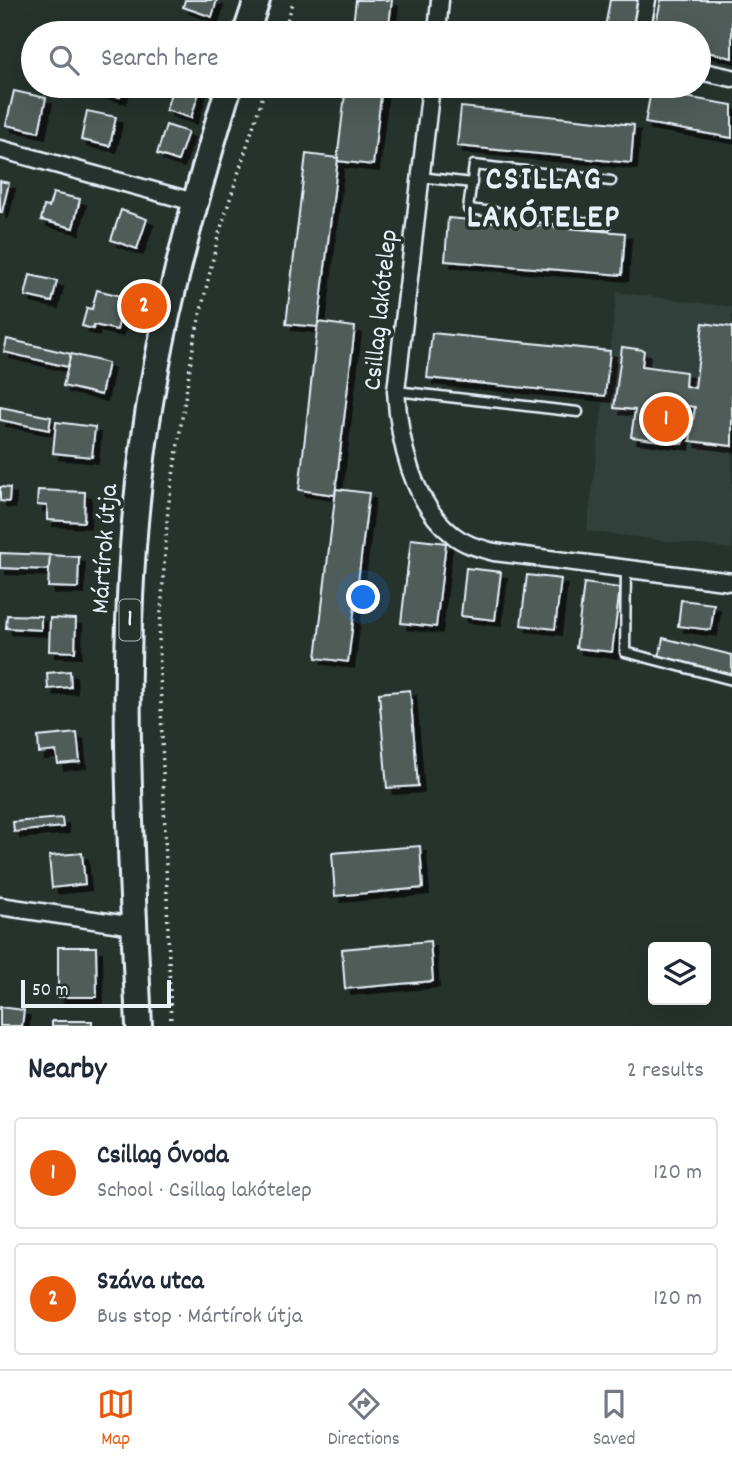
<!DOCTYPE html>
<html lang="en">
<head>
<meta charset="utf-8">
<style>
	:root { --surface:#fff; --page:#f2f2f3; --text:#1f2937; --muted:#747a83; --line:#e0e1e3; --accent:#ea580c }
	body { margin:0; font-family:Dekko,sans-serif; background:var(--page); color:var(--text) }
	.controls { position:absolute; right:21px; bottom:21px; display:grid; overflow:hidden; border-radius:7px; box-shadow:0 7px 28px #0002 }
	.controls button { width:63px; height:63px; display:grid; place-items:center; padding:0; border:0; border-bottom:2px solid var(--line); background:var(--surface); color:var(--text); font:35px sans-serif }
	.scale { position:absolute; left:21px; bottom:18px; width:150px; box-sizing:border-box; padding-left:7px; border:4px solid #e8f1f8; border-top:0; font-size:19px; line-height:24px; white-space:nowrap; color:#e8f1f8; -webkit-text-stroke:5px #26332d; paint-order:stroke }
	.you { position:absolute; left:364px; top:598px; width:24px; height:24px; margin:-18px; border:5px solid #fff; border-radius:50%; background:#1a73e8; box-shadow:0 0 0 10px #1a73e833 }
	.badge { display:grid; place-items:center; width:46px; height:46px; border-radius:50%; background:var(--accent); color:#fff; font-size:23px; font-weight:700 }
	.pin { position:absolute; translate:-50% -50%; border:4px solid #fff; box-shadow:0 2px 7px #0006 }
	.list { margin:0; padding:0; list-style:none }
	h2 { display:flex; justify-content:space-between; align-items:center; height:91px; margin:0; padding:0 28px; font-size:30px }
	h2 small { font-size:23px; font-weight:400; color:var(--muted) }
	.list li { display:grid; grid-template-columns:46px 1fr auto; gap:21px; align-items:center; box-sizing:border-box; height:112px; margin:0 14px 14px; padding:0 14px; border:2px solid var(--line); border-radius:7px }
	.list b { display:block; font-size:26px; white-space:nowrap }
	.list p { margin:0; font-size:23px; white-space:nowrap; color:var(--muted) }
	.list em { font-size:23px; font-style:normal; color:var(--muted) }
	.icon { flex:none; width:38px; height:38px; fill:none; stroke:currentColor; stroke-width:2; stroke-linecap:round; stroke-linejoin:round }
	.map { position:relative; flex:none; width:732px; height:1026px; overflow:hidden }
	.search { position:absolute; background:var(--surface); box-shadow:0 7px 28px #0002; left:21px; right:21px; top:21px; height:77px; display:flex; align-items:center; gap:18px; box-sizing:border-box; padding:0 24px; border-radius:38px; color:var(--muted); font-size:26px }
	.sheet { height:343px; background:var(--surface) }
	nav { display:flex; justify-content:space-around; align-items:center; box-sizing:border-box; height:98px; border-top:2px solid var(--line); background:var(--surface); font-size:19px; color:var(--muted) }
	nav a { display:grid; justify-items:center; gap:4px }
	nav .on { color:var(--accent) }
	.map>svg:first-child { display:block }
	.built { fill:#333f3a }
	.building { fill:#505c59; stroke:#e8f1f8; stroke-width:2; filter:url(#shadow) }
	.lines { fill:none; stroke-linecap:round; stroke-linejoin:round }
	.lane-casing { stroke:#e8f1f8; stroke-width:13 }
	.street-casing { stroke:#e8f1f8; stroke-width:21 }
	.primary-casing { stroke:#e8f1f8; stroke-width:30 }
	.path { stroke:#e8f1f8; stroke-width:3.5; stroke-dasharray:2 5; stroke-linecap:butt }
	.lane { stroke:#26332d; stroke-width:8 }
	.street { stroke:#26332d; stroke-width:16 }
	.primary { stroke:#26332d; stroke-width:24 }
	.labels { text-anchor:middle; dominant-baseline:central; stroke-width:7; stroke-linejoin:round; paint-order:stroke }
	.shield { fill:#26332d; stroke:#aeb8bb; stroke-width:2 }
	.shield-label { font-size:24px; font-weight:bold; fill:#e8f1f8 }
	.street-label { font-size:26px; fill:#e8f1f8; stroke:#26332d }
	.district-label { font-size:33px; font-weight:bold; letter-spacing:2px; fill:#e8f1f8; stroke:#26332d }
</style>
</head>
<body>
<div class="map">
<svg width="732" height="1026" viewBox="0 0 732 1026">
	<defs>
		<filter id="shadow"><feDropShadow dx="6" dy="6" stdDeviation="0" flood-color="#0009"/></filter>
	</defs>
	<rect width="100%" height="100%" fill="#26332d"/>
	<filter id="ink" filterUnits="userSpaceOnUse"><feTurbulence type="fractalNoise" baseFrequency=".0143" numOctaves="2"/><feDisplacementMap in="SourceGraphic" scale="14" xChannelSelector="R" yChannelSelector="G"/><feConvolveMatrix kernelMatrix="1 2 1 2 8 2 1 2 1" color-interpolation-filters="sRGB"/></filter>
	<g filter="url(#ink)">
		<path class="built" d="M617,292L732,307V549L587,531Z"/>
		<g class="building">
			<path d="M185,0H217L212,17L183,7Z"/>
			<path d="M356,0H392L388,33H352Z"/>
			<path d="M610,0H639L633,33H604Z"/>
			<path d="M661,0H732V58L699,50V33H654Z"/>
			<path d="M75,86H123L120,97Z"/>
			<path d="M173,86H201L191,118L166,110Z"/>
			<path d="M346,86H382L373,165L337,161Z"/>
			<path d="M14,91L46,98L39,132L6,125Z"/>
			<path d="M651,91L732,105V138L645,123Z"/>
			<path d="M461,107L634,125L631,163L457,146Z"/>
			<path d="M87,111L116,117L110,146L81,140Z"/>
			<path d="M166,125L188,132L178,161L157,154Z"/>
			<path d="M306,154L338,158L318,327L286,324Z"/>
			<path d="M0,181L9,183L2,212H0Z"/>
			<path d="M53,193L80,199L73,228L41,220L44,206L49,207Z"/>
			<path d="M121,210L147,219L137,249L111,240Z"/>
			<path d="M448,218L625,233L622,275L445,261Z"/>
			<path d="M30,275L57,281L52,302L25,296Z"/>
			<path d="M97,290L125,297L117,330L94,325L93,329L82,326L87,308L92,309Z"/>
			<path d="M318,322L355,327L335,495L299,490Z"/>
			<path d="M703,323L732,327V446L690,441L695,407L688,406L683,444L631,437L635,410L614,408L622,347L644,350L642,366L686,372L685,386L695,388Z"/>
			<path d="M432,333L610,351L605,396L427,378Z"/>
			<path d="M7,339L71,354L68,367L4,352Z"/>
			<path d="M71,354L108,363L101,395L63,386Z"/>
			<path d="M0,407L51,417L49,430L0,420Z"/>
			<path d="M56,422L95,427L92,457L53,453Z"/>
			<path d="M0,487L10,488L9,502L0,501Z"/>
			<path d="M336,489L369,493L348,662L316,658Z"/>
			<path d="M38,490L85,492L84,522L47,520V506L37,505Z"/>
			<path d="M411,539L446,543L436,627L401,623Z"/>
			<path d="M0,553L50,555L49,570L0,568Z"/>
			<path d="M50,555L79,557L78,588L48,587Z"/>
			<path d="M466,568L501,572L495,620L461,616Z"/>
			<path d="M527,575L561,579L555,629L521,625Z"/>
			<path d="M584,583L620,588L612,652L576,648Z"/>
			<path d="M681,600L714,604L711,630L678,626Z"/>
			<path d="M7,615L41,616V630L6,628Z"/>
			<path d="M50,618L76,619L75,652L49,651Z"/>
			<path d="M663,638L732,655V675L659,657Z"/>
			<path d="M70,671L71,687L48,689L47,673Z"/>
			<path d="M410,690L418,786L387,788L379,693Z"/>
			<path d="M77,733L80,762L58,764L56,751L39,753L38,737Z"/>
			<path d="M62,818L63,827L14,832L13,822Z"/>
			<path d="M420,846L423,888L335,896L332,853Z"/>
			<path d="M82,853L85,884L52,888L49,856Z"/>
			<path d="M430,941L433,981L345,989L342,949Z"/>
			<path d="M58,947H96L97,997H58Z"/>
			<path d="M0,1007L24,1010L22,1026H0Z"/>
			<rect x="52" y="1021" width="40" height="5"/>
		</g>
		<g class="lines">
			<g class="lane-casing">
				<g id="lane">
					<path d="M420,177L472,183"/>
					<path d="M606,225L468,209L474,165L611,181"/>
					<path d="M396,391L578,412"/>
					<path d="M626,568L625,652L732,680"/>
				</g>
			</g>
			<g class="street-casing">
				<g id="street">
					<path d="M437,33L440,0"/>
					<path d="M641,33L647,0"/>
					<path d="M699,71L732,78"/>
					<path d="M431,86L396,391C399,440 412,503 453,535C465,545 480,548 494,552L732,582"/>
					<path d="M0,149L194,202"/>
					<path d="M0,906L134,926"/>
				</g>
			</g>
			<g class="primary-casing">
				<g id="primary">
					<path d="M246,33L257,0"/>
					<path d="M139,1026C130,835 117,641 143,450C159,326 193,206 229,86"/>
				</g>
			</g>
			<g class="path">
				<path d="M283,33L294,0"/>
				<path d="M171,1026L159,642L168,508L194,341L218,237L266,86"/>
			</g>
			<use href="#lane" class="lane"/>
			<use href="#street" class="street"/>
			<use href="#primary" class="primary"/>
		</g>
	</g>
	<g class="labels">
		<rect class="shield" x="119.5" y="599.5" width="21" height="41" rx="5"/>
		<g class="shield-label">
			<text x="130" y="620">1</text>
		</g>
		<g class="street-label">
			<text transform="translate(382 310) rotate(-84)">Csillag lakótelep</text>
			<text transform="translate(106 549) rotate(-86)">Mártírok útja</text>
		</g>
		<g class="district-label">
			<text x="544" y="181">CSILLAG<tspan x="544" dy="38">LAKÓTELEP</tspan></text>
		</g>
	</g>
</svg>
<div class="controls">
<button><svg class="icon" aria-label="layers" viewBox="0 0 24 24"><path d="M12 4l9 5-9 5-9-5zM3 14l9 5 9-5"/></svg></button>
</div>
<div class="scale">50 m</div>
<div class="you"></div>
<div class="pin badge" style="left:666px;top:419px">1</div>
<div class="pin badge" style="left:144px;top:306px">2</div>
<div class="search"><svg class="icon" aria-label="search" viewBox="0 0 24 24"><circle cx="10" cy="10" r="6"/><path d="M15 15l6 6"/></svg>Search here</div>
</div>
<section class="sheet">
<h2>Nearby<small>2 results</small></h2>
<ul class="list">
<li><span class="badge">1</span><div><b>Csillag Óvoda</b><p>School · Csillag lakótelep</p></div><em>120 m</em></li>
<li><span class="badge">2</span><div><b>Száva utca</b><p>Bus stop · Mártírok útja</p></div><em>120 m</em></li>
</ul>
</section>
<nav>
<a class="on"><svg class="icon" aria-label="map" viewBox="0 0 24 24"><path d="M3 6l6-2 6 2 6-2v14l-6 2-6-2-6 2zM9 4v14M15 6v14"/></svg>Map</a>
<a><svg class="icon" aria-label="directions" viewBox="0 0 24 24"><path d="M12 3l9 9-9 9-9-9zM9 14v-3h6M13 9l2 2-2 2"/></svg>Directions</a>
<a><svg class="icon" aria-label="saved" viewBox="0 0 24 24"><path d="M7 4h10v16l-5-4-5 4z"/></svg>Saved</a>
</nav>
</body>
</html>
